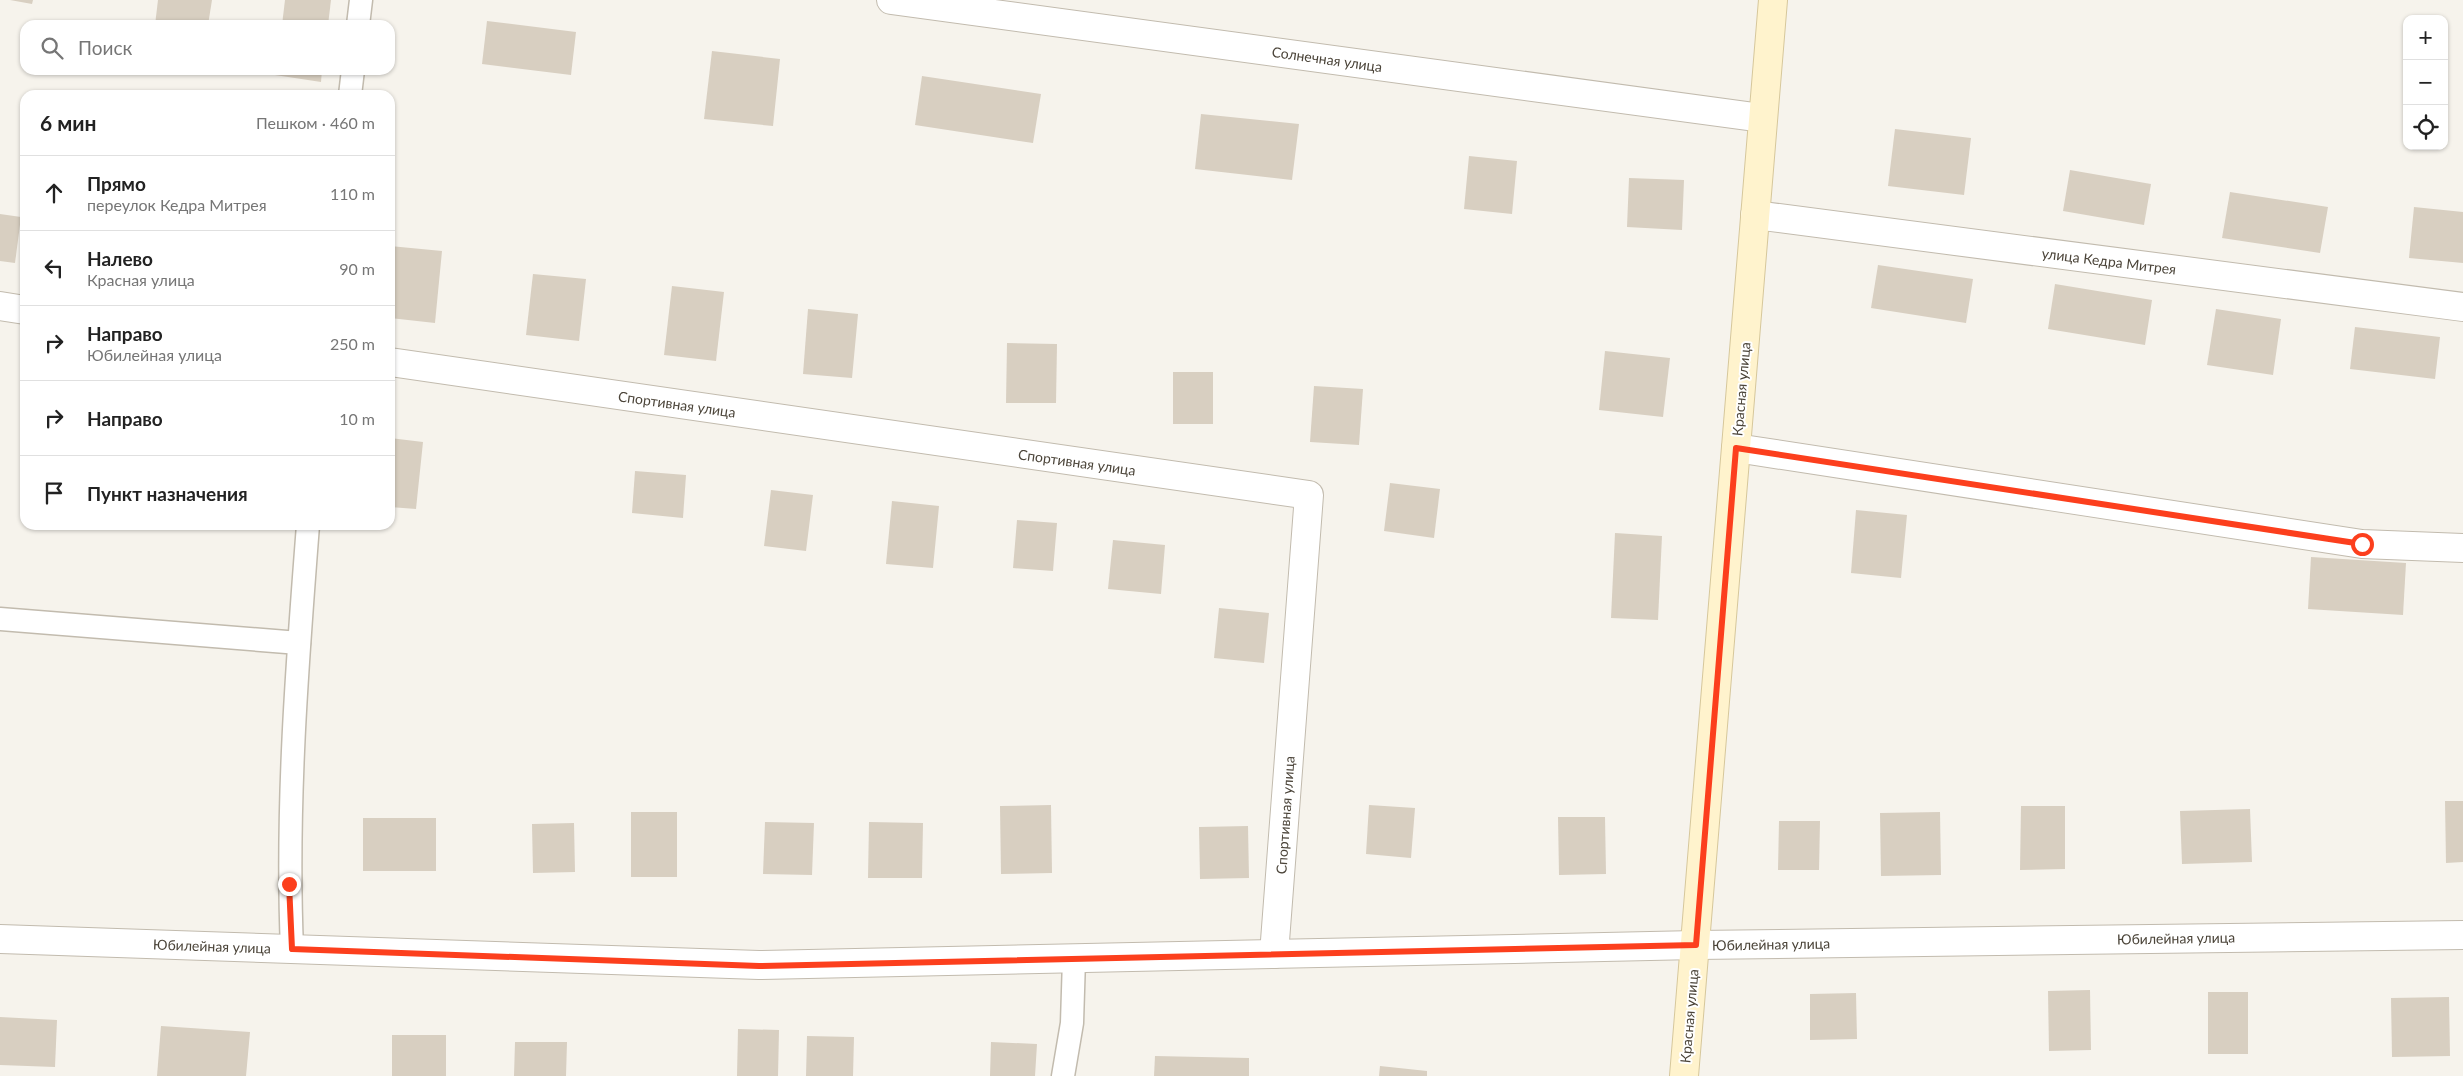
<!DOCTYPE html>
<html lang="ru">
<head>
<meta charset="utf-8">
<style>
	:root { --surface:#fff; --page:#f2f2f2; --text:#222; --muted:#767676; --line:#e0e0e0 }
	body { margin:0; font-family:Lato,sans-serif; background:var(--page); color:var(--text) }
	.controls { position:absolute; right:15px; top:15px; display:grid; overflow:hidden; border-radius:10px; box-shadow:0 1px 4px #0004 }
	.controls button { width:45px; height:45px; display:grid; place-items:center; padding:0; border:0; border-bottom:1px solid var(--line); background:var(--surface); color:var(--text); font:25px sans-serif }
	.stop { position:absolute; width:15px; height:15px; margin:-11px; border:4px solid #fc3f1d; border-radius:50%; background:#fff }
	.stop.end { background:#fc3f1d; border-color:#fff; box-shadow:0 1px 5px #0008 }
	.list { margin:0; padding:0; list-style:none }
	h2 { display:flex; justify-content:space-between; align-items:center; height:65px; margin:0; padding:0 20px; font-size:21px }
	h2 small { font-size:16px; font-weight:400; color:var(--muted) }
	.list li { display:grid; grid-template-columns:32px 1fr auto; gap:15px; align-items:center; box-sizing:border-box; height:75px; padding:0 20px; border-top:1px solid var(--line) }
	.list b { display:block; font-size:19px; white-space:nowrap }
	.list p { margin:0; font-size:16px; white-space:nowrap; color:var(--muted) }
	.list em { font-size:16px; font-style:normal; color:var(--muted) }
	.icon { flex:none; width:28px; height:28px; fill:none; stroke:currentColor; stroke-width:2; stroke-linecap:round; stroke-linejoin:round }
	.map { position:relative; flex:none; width:2463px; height:1076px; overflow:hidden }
	.search { position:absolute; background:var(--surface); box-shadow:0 1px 4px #0004; left:20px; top:20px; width:375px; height:55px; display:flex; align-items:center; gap:12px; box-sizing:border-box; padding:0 18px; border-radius:15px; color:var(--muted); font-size:19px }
	.panel { position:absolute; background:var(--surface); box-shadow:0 1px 4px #0004; left:20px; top:90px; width:375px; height:440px; border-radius:15px }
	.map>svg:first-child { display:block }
	.building { fill:#d8cfc1 }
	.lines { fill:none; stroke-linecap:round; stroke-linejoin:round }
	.lane-casing { stroke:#c2bbae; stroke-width:25 }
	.street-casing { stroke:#c2bbae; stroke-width:30 }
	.secondary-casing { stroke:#d6c79b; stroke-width:30 }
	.lane { stroke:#fff; stroke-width:22 }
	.street { stroke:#fff; stroke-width:28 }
	.secondary { stroke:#fff3cd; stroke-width:28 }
	.route { stroke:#fc3f1d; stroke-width:6 }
	.labels { text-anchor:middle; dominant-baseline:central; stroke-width:4; stroke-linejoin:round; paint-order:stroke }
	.street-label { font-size:14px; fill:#4b4439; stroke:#fff }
</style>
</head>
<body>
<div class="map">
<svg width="2463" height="1076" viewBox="0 0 2463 1076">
	<rect width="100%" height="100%" fill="#f6f3ec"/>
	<g class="building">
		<path d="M10,0H33L32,4Z"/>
		<path d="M158,0H212L208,25H155Z"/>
		<path d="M285,0H331L328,25H282Z"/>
		<path d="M487,21L576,32L571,75L482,64Z"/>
		<path d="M712,51L780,59L773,126L704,119Z"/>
		<path d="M276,70H322L321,82L275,75Z"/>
		<path d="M922,76L1041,94L1033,143L915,125Z"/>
		<path d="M1201,114L1299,124L1292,180L1195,169Z"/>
		<path d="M1895,129L1971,138L1964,195L1888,186Z"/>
		<path d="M1469,156L1517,161L1512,214L1464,209Z"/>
		<path d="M2070,170L2151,184L2144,225L2063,211Z"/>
		<path d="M1629,178L1684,180L1682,230L1627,227Z"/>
		<path d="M2230,192L2328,207L2320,253L2222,238Z"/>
		<path d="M2414,207L2463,212V263L2409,258Z"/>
		<path d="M0,214L21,217L15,263L0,261Z"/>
		<path d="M390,246L442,251L435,323L390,318Z"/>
		<path d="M1878,265L1973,279L1966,323L1871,308Z"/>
		<path d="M533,274L586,279L579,341L526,335Z"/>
		<path d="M2055,284L2152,300L2145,345L2048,329Z"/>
		<path d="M672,286L724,292L716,361L664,355Z"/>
		<path d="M808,309L858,314L852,378L803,374Z"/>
		<path d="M2216,309L2281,319L2273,375L2207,365Z"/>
		<path d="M2355,327L2440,337L2435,379L2350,369Z"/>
		<path d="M1007,343L1057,344L1056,403H1006Z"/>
		<path d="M1605,351L1670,358L1663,417L1599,410Z"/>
		<rect x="1173" y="372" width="40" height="52"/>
		<path d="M1314,386L1363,389L1359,445L1310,442Z"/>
		<path d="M390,438L423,442L416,509L390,507Z"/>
		<path d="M635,471L686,475L683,518L632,513Z"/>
		<path d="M1390,483L1440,489L1434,538L1384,531Z"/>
		<path d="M771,490L813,495L806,551L764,546Z"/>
		<path d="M892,501L939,506L933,568L886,564Z"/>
		<path d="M1856,510L1907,515L1901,578L1851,573Z"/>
		<path d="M1017,520L1057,523L1053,571L1013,568Z"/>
		<path d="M1615,533L1662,536L1658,620L1611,618Z"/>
		<path d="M1113,540L1165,545L1161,594L1108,589Z"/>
		<path d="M2311,557L2406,563L2403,615L2308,609Z"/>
		<path d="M1219,608L1269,613L1264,663L1214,658Z"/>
		<path d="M2445,801H2463V862L2446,863Z"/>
		<path d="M1051,805L1052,873L1001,874L1000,806Z"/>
		<path d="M1369,805L1415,808L1411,858L1366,854Z"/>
		<path d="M2021,806H2065V869L2020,870Z"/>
		<path d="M2250,809L2252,862L2182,864L2180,811Z"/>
		<rect x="631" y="812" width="46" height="65"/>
		<path d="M1940,812L1941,875L1881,876L1880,813Z"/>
		<path d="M1558,817H1605L1606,874L1559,875Z"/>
		<rect x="363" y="818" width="73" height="53"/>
		<path d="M1779,821H1820L1819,870H1778Z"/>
		<path d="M765,822L814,823L812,875L763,874Z"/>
		<path d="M869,822L923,823L922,878H868Z"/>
		<path d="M574,823L575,872L533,873L532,824Z"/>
		<path d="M1248,826L1249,878L1200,879L1199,827Z"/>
		<path d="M2090,990L2091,1050L2049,1051L2048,991Z"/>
		<rect x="2208" y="992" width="40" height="62"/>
		<path d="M1856,993L1857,1039L1810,1040V994Z"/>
		<path d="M2449,997L2450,1056L2392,1057L2391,998Z"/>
		<path d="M0,1017L57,1020L55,1067L0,1065Z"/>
		<path d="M161,1026L250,1032L246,1076H157Z"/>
		<path d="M738,1029L779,1030L778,1076H737Z"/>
		<rect x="392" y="1035" width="54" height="41"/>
		<path d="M807,1036L854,1037L853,1076H806Z"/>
		<path d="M515,1042H567L566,1076H514Z"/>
		<path d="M991,1042L1037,1044L1035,1076H990Z"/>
		<path d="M1155,1056L1249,1058V1076H1154Z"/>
		<path d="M1380,1066L1427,1071V1076H1379Z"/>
	</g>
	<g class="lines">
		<g class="lane-casing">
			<g id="lane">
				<path d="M358,25L361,0"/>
				<path d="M350,95L353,70"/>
				<path d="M0,619L299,643"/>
				<path d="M292,949C286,808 297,666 308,525"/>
				<path d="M1063,1076L1072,1023L1074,959"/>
			</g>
		</g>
		<g class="street-casing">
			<g id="street">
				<path d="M891,0L1762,118"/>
				<path d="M1755,215L2463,307"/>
				<path d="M0,306L25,310"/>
				<path d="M390,362L1309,495L1274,954"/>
				<path d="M1736,448L2362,544L2463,548"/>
				<path d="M0,939L759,965L1696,945L2463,935"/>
			</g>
		</g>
		<g class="secondary-casing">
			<path id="secondary" d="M1684,1076L1773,0"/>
		</g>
		<use href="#lane" class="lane"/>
		<use href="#street" class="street"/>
		<use href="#secondary" class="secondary"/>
	</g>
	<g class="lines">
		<path class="route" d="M289,884L292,949L759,966L1696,945L1736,448L2362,544"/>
	</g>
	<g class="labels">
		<g class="street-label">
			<text transform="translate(1327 59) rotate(8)">Солнечная улица</text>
			<text transform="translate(2109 261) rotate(7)">улица Кедра Митрея</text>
			<text transform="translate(1741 389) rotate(-85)">Красная улица</text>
			<text transform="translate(677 404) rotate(8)">Спортивная улица</text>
			<text transform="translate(1077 462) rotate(8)">Спортивная улица</text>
			<text transform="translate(1285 815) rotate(-86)">Спортивная улица</text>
			<text transform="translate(2176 938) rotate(-1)">Юбилейная улица</text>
			<text transform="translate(1771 944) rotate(-1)">Юбилейная улица</text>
			<text transform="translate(212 946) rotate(2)">Юбилейная улица</text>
			<text transform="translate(1689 1016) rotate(-85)">Красная улица</text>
		</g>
	</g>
</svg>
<div class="controls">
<button>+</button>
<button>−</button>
<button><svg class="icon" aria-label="locate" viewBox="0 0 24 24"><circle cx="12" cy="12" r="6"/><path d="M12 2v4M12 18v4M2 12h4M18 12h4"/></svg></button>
</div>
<div class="stop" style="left:2362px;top:544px"></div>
<div class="stop end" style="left:289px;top:884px"></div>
<div class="search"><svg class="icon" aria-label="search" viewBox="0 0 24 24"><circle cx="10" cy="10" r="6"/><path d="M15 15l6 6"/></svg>Поиск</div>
<section class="panel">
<h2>6 мин<small>Пешком · 460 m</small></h2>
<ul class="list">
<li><svg class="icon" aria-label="ahead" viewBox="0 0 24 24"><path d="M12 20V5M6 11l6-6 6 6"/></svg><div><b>Прямо</b><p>переулок Кедра Митрея</p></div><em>110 m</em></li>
<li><svg class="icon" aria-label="left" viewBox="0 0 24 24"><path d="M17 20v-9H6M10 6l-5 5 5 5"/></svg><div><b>Налево</b><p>Красная улица</p></div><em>90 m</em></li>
<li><svg class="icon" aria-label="right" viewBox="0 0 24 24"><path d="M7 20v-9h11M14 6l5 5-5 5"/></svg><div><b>Направо</b><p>Юбилейная улица</p></div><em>250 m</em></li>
<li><svg class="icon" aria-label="right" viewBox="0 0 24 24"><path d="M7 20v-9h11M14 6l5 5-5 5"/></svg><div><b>Направо</b></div><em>10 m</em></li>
<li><svg class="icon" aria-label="arrive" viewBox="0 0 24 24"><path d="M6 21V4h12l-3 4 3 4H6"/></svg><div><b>Пункт назначения</b></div></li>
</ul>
</section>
</div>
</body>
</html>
